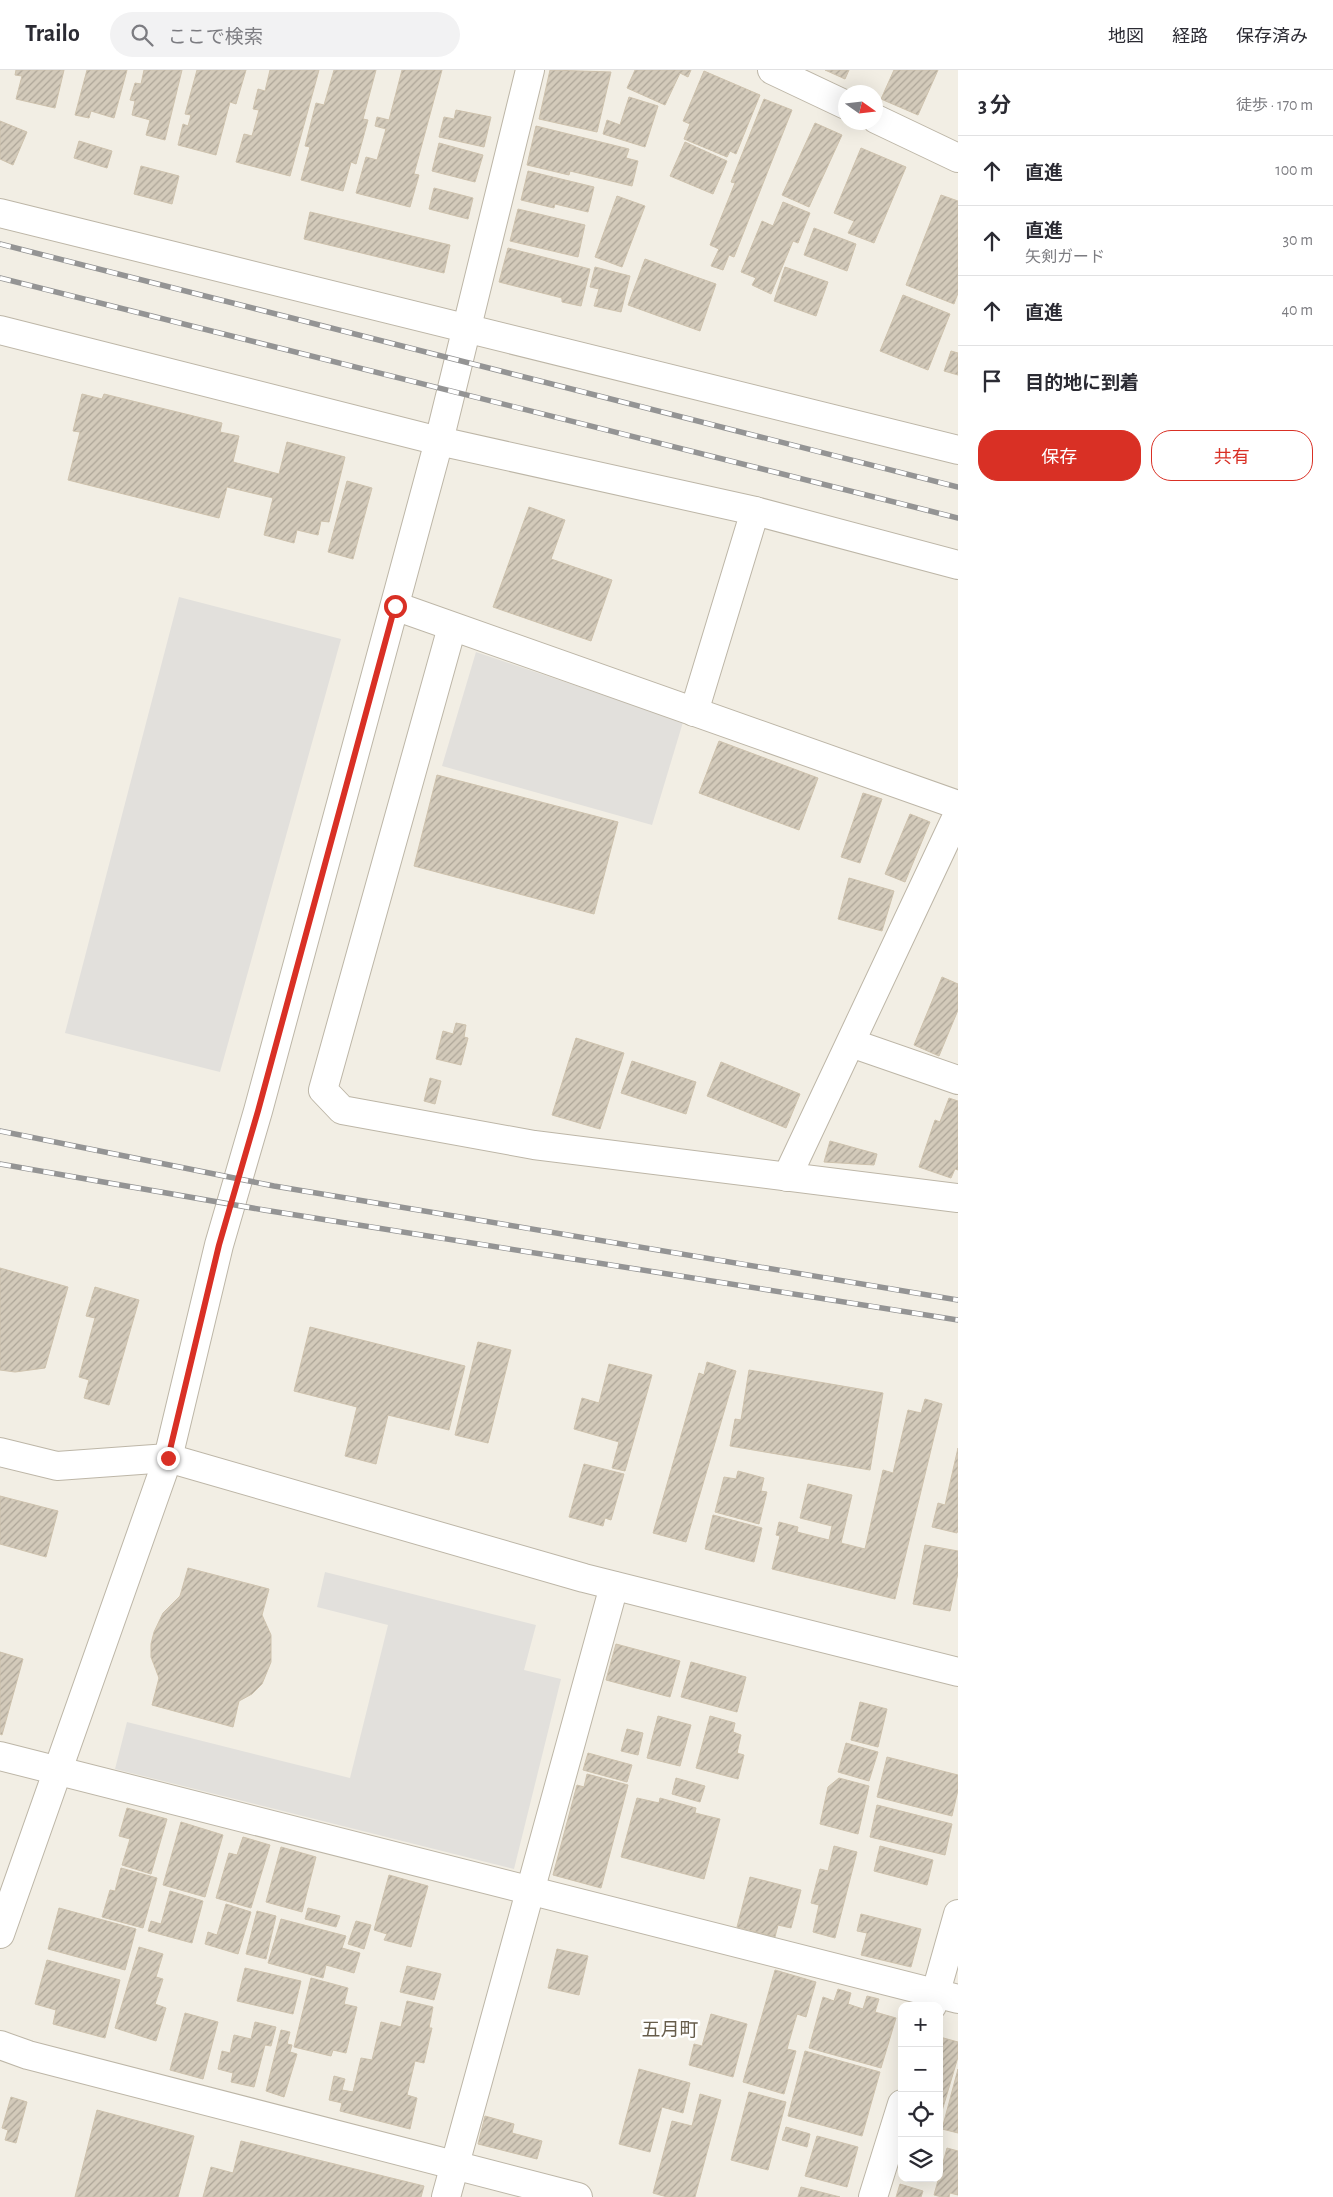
<!DOCTYPE html>
<html lang="ja">
<head>
<meta charset="utf-8">
<style>
	:root { --surface:#fff; --page:#f2f2f3; --text:#2b2b33; --muted:#7c7c81; --line:#e1e1e2; --accent:#d93025 }
	body { margin:0; font-family:"Alegreya Sans","Noto Sans JP",sans-serif; background:var(--page); color:var(--text) }
	.controls { position:absolute; right:15px; bottom:15px; display:grid; overflow:hidden; border-radius:10px; box-shadow:0 5px 20px #0002 }
	.controls button { width:45px; height:45px; display:grid; place-items:center; padding:0; border:0; border-bottom:1px solid var(--line); background:var(--surface); color:var(--text); font:25px sans-serif }
	.compass { position:absolute; left:838px; top:15px; width:45px; height:45px; border-radius:50%; background:var(--surface); box-shadow:0 5px 20px #0002; rotate:104deg }
	.stop { position:absolute; width:15px; height:15px; margin:-11px; border:4px solid #d93025; border-radius:50%; background:#fff }
	.stop.end { background:#d93025; border-color:#fff; box-shadow:0 1px 5px #0008 }
	.list { margin:0; padding:0; list-style:none }
	h2 { display:flex; justify-content:space-between; align-items:center; height:65px; margin:0; padding:0 20px; font-size:21px }
	h2 small { font-size:16px; font-weight:400; color:var(--muted) }
	.list li { display:grid; grid-template-columns:32px 1fr auto; gap:15px; align-items:center; box-sizing:border-box; height:70px; padding:0 20px; border-top:1px solid var(--line) }
	.list b { display:block; font-size:19px; white-space:nowrap }
	.list p { margin:0; font-size:16px; white-space:nowrap; color:var(--muted) }
	.list em { font-size:16px; font-style:normal; color:var(--muted) }
	.actions { display:flex; gap:10px; padding:15px 20px }
	.actions a { flex:1; padding:11px 0; border:1px solid var(--accent); border-radius:20px; text-align:center; font-size:18px; color:var(--accent) }
	.actions .main { background:var(--accent); color:#fff }
	.icon { flex:none; width:28px; height:28px; fill:none; stroke:currentColor; stroke-width:2; stroke-linecap:round; stroke-linejoin:round }
	.map { position:relative; flex:none; width:958px; height:2127px; overflow:hidden }
	header { display:flex; align-items:center; gap:30px; box-sizing:border-box; height:70px; padding:0 25px; background:var(--surface); border-bottom:1px solid var(--line) }
	header strong { font-size:24px }
	nav { display:flex; gap:28px; margin-inline-start:auto; font-size:18px }
	.search { width:350px; height:45px; background:var(--page); display:flex; align-items:center; gap:12px; box-sizing:border-box; padding:0 18px; border-radius:28px; color:var(--muted); font-size:19px }
	main { display:flex }
	aside { flex:1; background:var(--surface) }
	.map>svg:first-child { display:block }
	.parking { fill:#e2e0dc }
	.building { fill:url(#building-hatch); stroke:#cec2ad }
	.lines { fill:none; stroke-linecap:round; stroke-linejoin:round }
	.minor-casing { stroke:#bdb6a7; stroke-width:30 }
	.minor { stroke:#fff; stroke-width:28 }
	.rail-casing { stroke:#949494; stroke-width:5.5 }
	.rail { stroke:#fff; stroke-width:4; stroke-dasharray:11; stroke-linecap:butt }
	.route { stroke:#d93025; stroke-width:6 }
	.labels { text-anchor:middle; dominant-baseline:central; stroke-width:5; stroke-linejoin:round; paint-order:stroke }
	.neighbourhood-label { font-size:19px; fill:#675d4b; stroke:#fff }
</style>
</head>
<body>
<header>
<strong>Trailo</strong>
<div class="search"><svg class="icon" aria-label="search" viewBox="0 0 24 24"><circle cx="10" cy="10" r="6"/><path d="M15 15l6 6"/></svg>ここで検索</div>
<nav><a>地図</a><a>経路</a><a>保存済み</a></nav>
</header>
<main>
<div class="map">
<svg width="958" height="2127" viewBox="0 0 958 2127">
	<defs>
		<pattern id="building-hatch" width="6" height="6" patternUnits="userSpaceOnUse" patternTransform="scale(1.25)"><rect width="6" height="6" fill="#d3caba"/><path d="M-1 1l2-2M0 6l6-6M5 7l2-2" fill="none" stroke="#ada598"/></pattern>
	</defs>
	<rect width="100%" height="100%" fill="#f2eee4"/>
	<g class="parking">
		<path d="M179,527L341,569L220,1002L65,963Z"/>
		<path d="M476,582L683,652L652,755L442,696Z"/>
		<path d="M325,1502L536,1555L524,1600L561,1609L514,1799L115,1699L127,1652L350,1708L388,1555L317,1537Z"/>
	</g>
	<g class="building">
		<path d="M16,0H64L55,38L16,29L22,6L15,5Z"/>
		<path d="M87,0H127L114,48L91,41L89,48L75,45Z"/>
		<path d="M144,0H182L165,70L146,65L150,50L132,45L135,31L130,30L135,13L141,14Z"/>
		<path d="M197,0H246L236,34L230,32L216,85L178,75L183,54L188,56L191,45L185,44Z"/>
		<path d="M270,0H319L290,106L236,92L244,64L252,66L259,40L253,39L258,19L265,21Z"/>
		<path d="M334,0H376L363,49L368,50L356,94L351,92L343,121L301,110L310,77L305,76L316,33L324,35Z"/>
		<path d="M402,0H442L414,104L419,105L410,137L356,123L366,87L377,90L386,59L375,56L377,47L389,50Z"/>
		<path d="M550,0L611,2L597,62L539,49Z"/>
		<path d="M635,0H691L688,7L680,3L665,35L627,18Z"/>
		<path d="M825,0H849L845,9Z"/>
		<path d="M894,0H938L918,45L881,29Z"/>
		<path d="M704,1L760,25L736,84L730,81L727,87L684,69L690,54L683,51Z"/>
		<path d="M629,27L658,36L645,77L603,64L607,50L620,55Z"/>
		<path d="M764,29L792,40L734,187L729,185L723,200L711,196L719,179L710,175L735,113L731,112Z"/>
		<path d="M456,40L491,47L484,77L439,67L444,47L454,49Z"/>
		<path d="M0,51L27,62L13,95L0,89Z"/>
		<path d="M815,53L842,65L809,137L782,125Z"/>
		<path d="M536,56L629,79L626,88L638,91L632,116L570,101L569,105L527,95Z"/>
		<path d="M79,71L112,81L107,98L74,88Z"/>
		<path d="M685,72L727,91L713,124L670,106Z"/>
		<path d="M439,73L483,85L475,112L432,101Z"/>
		<path d="M861,78L906,97L874,173L848,163L854,151L834,143Z"/>
		<path d="M141,96L179,106L172,134L134,124Z"/>
		<path d="M528,101L594,117L588,142L555,134L554,138L521,130Z"/>
		<path d="M434,118L473,128L468,149L429,139Z"/>
		<path d="M941,125L958,131V223L954,234L906,215Z"/>
		<path d="M617,126L645,136L622,197L595,187Z"/>
		<path d="M783,132L810,143L798,173L793,171L771,224L752,215L756,208L741,202L762,151L773,156Z"/>
		<path d="M518,139L585,155L578,187L510,171Z"/>
		<path d="M310,142L450,175L444,203L304,169Z"/>
		<path d="M814,158L856,174L847,201L804,185Z"/>
		<path d="M508,178L590,199L581,236L562,232V228L499,212Z"/>
		<path d="M645,189L716,214L700,261L628,235Z"/>
		<path d="M595,197L630,206L621,242L594,236L599,219L590,217Z"/>
		<path d="M785,197L828,212L816,246L774,231Z"/>
		<path d="M903,225L950,244L928,300L880,281Z"/>
		<path d="M951,281L958,283V305L944,301Z"/>
		<path d="M82,324L102,329L104,324L222,353L220,362L239,366L233,392L279,404L287,372L345,387L329,452L321,451L318,465L297,460L294,473L264,465L273,428L227,417L219,448L68,410L80,362L73,361Z"/>
		<path d="M347,411L372,418L353,489L328,482Z"/>
		<path d="M529,437L565,450L551,489L612,510L591,571L493,537Z"/>
		<path d="M719,671L818,708L799,760L699,723Z"/>
		<path d="M437,705L618,752L594,844L414,796Z"/>
		<path d="M863,723L882,729L860,793L841,787Z"/>
		<path d="M910,744L930,752L905,812L885,804Z"/>
		<path d="M849,808L894,821L882,861L838,849Z"/>
		<path d="M942,907L958,914V940L939,986L914,975Z"/>
		<path d="M456,953L466,955L464,967L468,968L461,995L436,989L443,961L453,964Z"/>
		<path d="M576,968L624,983L600,1059L552,1045Z"/>
		<path d="M632,991L696,1012L686,1044L621,1023Z"/>
		<path d="M721,992L800,1024L786,1058L707,1026Z"/>
		<path d="M430,1008L441,1011L435,1034L424,1031Z"/>
		<path d="M949,1028L958,1031V1100L955,1099L951,1108L919,1097L935,1050L940,1052Z"/>
		<path d="M830,1071L877,1084L874,1095L824,1092Z"/>
		<path d="M0,1198L68,1217L45,1298L15,1302L0,1300Z"/>
		<path d="M95,1217L139,1230L109,1335L84,1328L89,1310L79,1307L95,1248L86,1246Z"/>
		<path d="M310,1257L465,1296L449,1360L388,1345L376,1394L345,1386L357,1337L294,1321Z"/>
		<path d="M478,1272L511,1280L488,1373L455,1365Z"/>
		<path d="M707,1292L736,1301L686,1472L653,1463L699,1303L704,1305Z"/>
		<path d="M609,1294L652,1305L625,1401L612,1398L619,1372L574,1359L582,1328L599,1333Z"/>
		<path d="M749,1300L883,1323L870,1400L730,1376L735,1349L741,1350Z"/>
		<path d="M925,1329L942,1334L895,1529L772,1499L780,1466L776,1465L779,1452L798,1457L797,1462L829,1470L832,1456L800,1448L808,1414L852,1425L841,1473L865,1479L883,1400L893,1403L908,1340L921,1343Z"/>
		<path d="M958,1378V1460L957,1463L932,1457L938,1433L945,1435Z"/>
		<path d="M584,1394L624,1404L611,1450L605,1448L603,1456L569,1447Z"/>
		<path d="M738,1401L764,1408L761,1421L767,1422L759,1454L715,1442L724,1407L736,1409Z"/>
		<path d="M0,1426L58,1441L46,1487L0,1474Z"/>
		<path d="M713,1445L762,1458L754,1492L705,1479Z"/>
		<path d="M925,1475L958,1481V1503L950,1541L913,1534Z"/>
		<path d="M188,1498L269,1519L262,1545L271,1565V1592L262,1614L252,1624L239,1631L233,1657L152,1635L159,1608L151,1587V1574L154,1562L163,1543L180,1526Z"/>
		<path d="M616,1574L680,1591L670,1627L606,1610Z"/>
		<path d="M0,1582L23,1589L2,1665L0,1664Z"/>
		<path d="M691,1592L746,1607L737,1642L681,1627Z"/>
		<path d="M860,1632L887,1639L878,1677L851,1670Z"/>
		<path d="M658,1646L691,1655L680,1696L647,1688Z"/>
		<path d="M710,1646L735,1653L733,1662L741,1665L737,1683L744,1685L738,1709L696,1698Z"/>
		<path d="M627,1659L643,1663L638,1685L621,1681Z"/>
		<path d="M846,1673L878,1682L869,1711L838,1702Z"/>
		<path d="M588,1683L632,1695L627,1712L583,1700Z"/>
		<path d="M887,1687L958,1705V1720L952,1746L877,1727Z"/>
		<path d="M587,1704L628,1715L601,1818L553,1805L577,1715L584,1717Z"/>
		<path d="M676,1708L705,1716L700,1732L672,1724Z"/>
		<path d="M839,1708L869,1716L858,1764L820,1754L828,1717Z"/>
		<path d="M637,1728L659,1733L660,1728L696,1738L695,1743L720,1749L704,1809L621,1787Z"/>
		<path d="M877,1735L952,1754L945,1785L870,1767Z"/>
		<path d="M127,1738L167,1749L151,1804L122,1795L130,1769L119,1766Z"/>
		<path d="M181,1752L223,1765L205,1827L163,1815Z"/>
		<path d="M243,1767L270,1775L251,1838L216,1828L229,1783L237,1785Z"/>
		<path d="M834,1776L857,1782L835,1868L813,1862L819,1835L811,1833L820,1799L828,1801Z"/>
		<path d="M880,1776L933,1790L927,1815L874,1801Z"/>
		<path d="M281,1777L316,1787L302,1842L266,1832Z"/>
		<path d="M121,1798L157,1808L143,1858L102,1847L110,1820L115,1821Z"/>
		<path d="M389,1805L428,1816L411,1877L384,1870L387,1864L374,1860Z"/>
		<path d="M750,1807L801,1820L791,1858L778,1855L775,1867L737,1857Z"/>
		<path d="M170,1821L203,1831L192,1873L148,1861L151,1851L161,1854Z"/>
		<path d="M226,1834L251,1842L238,1884L205,1874L208,1862L217,1865Z"/>
		<path d="M59,1838L136,1859L125,1900L48,1879Z"/>
		<path d="M308,1838L340,1846L336,1857L305,1849Z"/>
		<path d="M257,1841L276,1846L266,1889L246,1884Z"/>
		<path d="M861,1844L921,1859L911,1897L861,1885L867,1863L857,1861Z"/>
		<path d="M281,1849L346,1866L342,1878L360,1883L354,1903L326,1895L323,1908L268,1893Z"/>
		<path d="M356,1851L371,1855L364,1879L348,1874Z"/>
		<path d="M139,1877L163,1884L156,1907L163,1909L155,1934L166,1938L156,1971L115,1958Z"/>
		<path d="M557,1879L588,1886L579,1925L548,1918Z"/>
		<path d="M47,1890L120,1910L105,1968L53,1954L56,1940L35,1934Z"/>
		<path d="M407,1896L441,1904L434,1930L400,1922Z"/>
		<path d="M245,1898L301,1911L293,1944L237,1931Z"/>
		<path d="M775,1900L816,1912L806,1947L797,1944L787,1979L796,1981L784,2024L743,2012Z"/>
		<path d="M311,1908L348,1918L344,1934L357,1937L346,1983L333,1980L331,1986L294,1977Z"/>
		<path d="M838,1919L851,1923L848,1934L863,1939L867,1926L879,1929L875,1942L896,1948L881,1998L809,1978L823,1927L834,1931Z"/>
		<path d="M407,1931L433,1937L429,1958H432L424,1993L415,1991L407,2025L417,2028L410,2059L340,2041L342,2033L329,2030L334,2006L345,2009L342,2020L353,2022L361,1988L372,1990L381,1952L401,1957Z"/>
		<path d="M185,1943L218,1952L203,2009L170,2000Z"/>
		<path d="M711,1944L747,1954L733,2007L689,1995L694,1974L702,1976Z"/>
		<path d="M255,1952L276,1957L271,1976L265,1975L254,2017L231,2012L233,2003L218,1999L222,1981L230,1983L234,1965L251,1969Z"/>
		<path d="M281,1960L290,1962L287,1974L292,1975L290,1982L297,1984L284,2027L266,2021Z"/>
		<path d="M940,1967L958,1972V1987L939,2051Z"/>
		<path d="M805,1981L880,2002L862,2066L788,2046Z"/>
		<path d="M639,1999L690,2013L683,2043L662,2037L650,2082L619,2074Z"/>
		<path d="M958,1999V2063L942,2059Z"/>
		<path d="M749,2022L786,2032L768,2100L731,2090Z"/>
		<path d="M700,2024L721,2030L695,2127H667L653,2123L672,2051L692,2056Z"/>
		<path d="M11,2027L27,2032L16,2073L5,2070L8,2060L2,2058Z"/>
		<path d="M97,2040L194,2066L178,2127H75Z"/>
		<path d="M485,2046L514,2054L512,2063L542,2071L537,2089L478,2074Z"/>
		<path d="M786,2057L810,2064L807,2077L782,2070Z"/>
		<path d="M817,2066L858,2077L847,2117L805,2106Z"/>
		<path d="M241,2071L424,2116L421,2127H203L211,2097L233,2103Z"/>
		<path d="M947,2078L958,2081V2125L950,2123L949,2127H942L934,2125Z"/>
		<path d="M900,2114L923,2121L921,2127H896Z"/>
		<path d="M801,2117L840,2127H798Z"/>
	</g>
	<g class="lines">
		<g class="minor-casing">
			<g id="minor">
				<path d="M772,0L846,35"/>
				<path d="M876,49L958,88"/>
				<path d="M0,143L958,380"/>
				<path d="M0,260L439,371L755,441L958,495"/>
				<path d="M395,536L958,735"/>
				<path d="M452,557L323,1020L342,1040L534,1075L958,1128"/>
				<path d="M694,642L755,441"/>
				<path d="M851,973L958,1010"/>
				<path d="M787,1107L958,744"/>
				<path d="M0,1382L57,1396L168,1388L584,1508L958,1602"/>
				<path d="M0,1686L958,1929"/>
				<path d="M0,1864L168,1388L219,1175L258,1041L439,371L530,0"/>
				<path d="M932,1936L958,1844"/>
				<path d="M0,1975L28,1985L578,2127"/>
				<path d="M446,2127L614,1516"/>
				<path d="M873,2127L902,2034"/>
			</g>
		</g>
		<use href="#minor" class="minor"/>
		<g class="rail-casing">
			<g id="rail">
				<path d="M0,174L958,417"/>
				<path d="M0,208L958,448"/>
				<path d="M0,1061L274,1116L958,1230"/>
				<path d="M0,1094L264,1140L958,1250"/>
			</g>
		</g>
		<use href="#rail" class="rail"/>
	</g>
	<g class="lines">
		<path class="route" d="M168,1388L219,1175L258,1041L395,536"/>
	</g>
	<g class="labels">
		<g class="neighbourhood-label">
			<text x="670" y="1960">五月町</text>
		</g>
	</g>
</svg>
<div class="controls">
<button>+</button>
<button>−</button>
<button><svg class="icon" aria-label="locate" viewBox="0 0 24 24"><circle cx="12" cy="12" r="6"/><path d="M12 2v4M12 18v4M2 12h4M18 12h4"/></svg></button>
<button><svg class="icon" aria-label="layers" viewBox="0 0 24 24"><path d="M12 4l9 5-9 5-9-5zM3 14l9 5 9-5"/></svg></button>
</div>
<svg class="compass" viewBox="-18 -18 36 36"><path d="M0-13l5 13h-10z" fill="#e53935"/><path d="M0 13l5-13h-10z" fill="#7c7c81"/></svg>
<div class="stop" style="left:395px;top:536px"></div>
<div class="stop end" style="left:168px;top:1388px"></div>
</div>
<aside>
<h2>3 分<small>徒歩 · 170 m</small></h2>
<ul class="list">
<li><svg class="icon" aria-label="ahead" viewBox="0 0 24 24"><path d="M12 20V5M6 11l6-6 6 6"/></svg><div><b>直進</b></div><em>100 m</em></li>
<li><svg class="icon" aria-label="ahead" viewBox="0 0 24 24"><path d="M12 20V5M6 11l6-6 6 6"/></svg><div><b>直進</b><p>矢剣ガード</p></div><em>30 m</em></li>
<li><svg class="icon" aria-label="ahead" viewBox="0 0 24 24"><path d="M12 20V5M6 11l6-6 6 6"/></svg><div><b>直進</b></div><em>40 m</em></li>
<li><svg class="icon" aria-label="arrive" viewBox="0 0 24 24"><path d="M6 21V4h12l-3 4 3 4H6"/></svg><div><b>目的地に到着</b></div></li>
</ul>
<div class="actions"><a class="main">保存</a><a>共有</a></div>
</aside>
</main>
</body>
</html>
